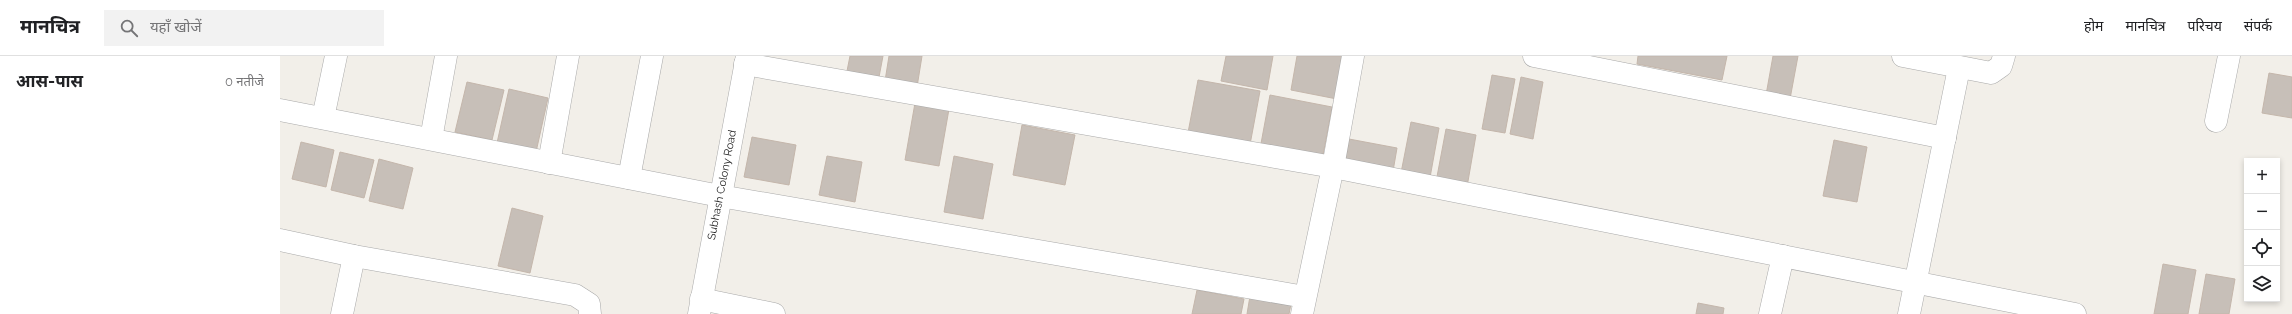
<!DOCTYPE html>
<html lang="hi">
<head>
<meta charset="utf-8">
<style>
	:root { --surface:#fff; --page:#f2f2f2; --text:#202124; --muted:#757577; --line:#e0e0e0 }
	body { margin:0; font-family:Raleway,"Noto Sans Devanagari",sans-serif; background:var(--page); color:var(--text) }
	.controls { position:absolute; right:12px; bottom:12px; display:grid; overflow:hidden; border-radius:0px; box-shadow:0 2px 6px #0003 }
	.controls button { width:36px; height:36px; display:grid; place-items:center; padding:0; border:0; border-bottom:1px solid var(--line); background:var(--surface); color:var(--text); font:20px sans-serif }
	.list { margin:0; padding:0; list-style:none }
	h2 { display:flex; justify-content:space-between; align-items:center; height:52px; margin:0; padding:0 16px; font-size:17px }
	h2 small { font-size:13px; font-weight:400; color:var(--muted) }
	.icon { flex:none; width:22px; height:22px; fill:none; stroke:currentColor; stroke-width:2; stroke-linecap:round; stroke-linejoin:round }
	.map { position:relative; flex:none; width:2012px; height:258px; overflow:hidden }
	header { display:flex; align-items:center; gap:24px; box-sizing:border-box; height:56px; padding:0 20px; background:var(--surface); border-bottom:1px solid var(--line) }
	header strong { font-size:19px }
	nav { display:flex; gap:22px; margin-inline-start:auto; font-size:14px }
	.search { width:280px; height:36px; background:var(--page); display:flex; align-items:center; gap:10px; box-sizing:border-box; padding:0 14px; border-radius:0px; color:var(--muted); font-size:15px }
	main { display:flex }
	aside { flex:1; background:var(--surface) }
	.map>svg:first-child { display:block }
	.building { fill:#c7bfb8; stroke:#c4b6ab }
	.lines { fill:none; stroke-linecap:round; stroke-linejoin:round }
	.street-casing { stroke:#a9a9a9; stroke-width:23 }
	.street { stroke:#fff; stroke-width:22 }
	.labels { text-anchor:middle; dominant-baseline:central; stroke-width:3; stroke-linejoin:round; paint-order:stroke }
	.street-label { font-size:11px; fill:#222; stroke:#fff }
</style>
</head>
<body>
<header>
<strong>मानचित्र</strong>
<div class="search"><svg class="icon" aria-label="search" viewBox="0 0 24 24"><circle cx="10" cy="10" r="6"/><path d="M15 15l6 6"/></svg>यहाँ खोजें</div>
<nav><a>होम</a><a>मानचित्र</a><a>परिचय</a><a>संपर्क</a></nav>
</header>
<main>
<aside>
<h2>आस-पास<small>0 नतीजे</small></h2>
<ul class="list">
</ul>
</aside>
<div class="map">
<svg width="2012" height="258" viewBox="0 0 2012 258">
	<rect width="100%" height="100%" fill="#f2efe9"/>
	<g class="building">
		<path d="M570,0H603L599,21L567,15Z"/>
		<path d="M609,0H642L637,31L605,25Z"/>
		<path d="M946,0H993L987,34L941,25Z"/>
		<path d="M1017,0H1065L1057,43L1011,34Z"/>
		<path d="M1358,0H1447L1442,24L1357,8Z"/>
		<path d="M1493,0H1518L1510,43L1486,39Z"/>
		<path d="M1989,17L2012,21V62L1982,57Z"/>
		<path d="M1212,19L1235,23L1225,77L1202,73Z"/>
		<path d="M1241,21L1263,26L1253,83L1230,78Z"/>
		<path d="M918,24L980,35L969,94L907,82Z"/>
		<path d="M187,26L224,34L212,84L175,76Z"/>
		<path d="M229,33L268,42L256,96L217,87Z"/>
		<path d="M990,39L1052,51L1042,104L980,93Z"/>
		<path d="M635,47L669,53L659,110L625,104Z"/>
		<path d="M1131,66L1159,72L1149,127L1120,122Z"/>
		<path d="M742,69L795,79L785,129L733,119Z"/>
		<path d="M1166,73L1196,79L1187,131L1156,126Z"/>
		<path d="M472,81L516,89L509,129L464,121Z"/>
		<path d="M1069,83L1117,92L1112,121L1064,113Z"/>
		<path d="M1554,84L1587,91L1577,146L1543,140Z"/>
		<path d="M21,86L54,94L46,131L12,123Z"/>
		<path d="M60,96L94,104L84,142L51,134Z"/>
		<path d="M547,100L582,106L575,146L539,139Z"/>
		<path d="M674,100L713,108L703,163L664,156Z"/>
		<path d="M99,103L133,112L123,153L89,145Z"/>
		<path d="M232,152L263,160L250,217L218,210Z"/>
		<path d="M1883,208L1916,214L1908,258H1874Z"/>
		<path d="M1926,218L1955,223L1949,258H1919Z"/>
		<path d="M917,234L964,243L961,258H912Z"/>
		<path d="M970,240L1011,248L1009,258H967Z"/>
		<path d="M1418,247L1444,252L1443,258H1416Z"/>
	</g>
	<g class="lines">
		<g class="street-casing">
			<g id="street">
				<path d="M1254,0L1665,82"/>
				<path d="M1623,0L1711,17L1721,10L1724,0"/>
				<path d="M465,8L1053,111L1795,258"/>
				<path d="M0,54L440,140L1025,241"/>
				<path d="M43,62L56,0"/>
				<path d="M1936,65L1949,0"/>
				<path d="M151,83L166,0"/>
				<path d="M269,107L288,0"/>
				<path d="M349,122L372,0"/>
				<path d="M0,184L74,200L295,239L309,248L310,258"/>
				<path d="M421,243L494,258"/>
				<path d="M62,258L74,200"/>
				<path d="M419,258L467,0"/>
				<path d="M1022,258L1053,111L1073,0"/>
				<path d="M1490,258L1503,200"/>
				<path d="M1629,258L1679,12"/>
			</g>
		</g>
		<use href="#street" class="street"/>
	</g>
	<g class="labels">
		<g class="street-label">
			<text transform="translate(442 129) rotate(-79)">Subhash Colony Road</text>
		</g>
	</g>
</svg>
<div class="controls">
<button>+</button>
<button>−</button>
<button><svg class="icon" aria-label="locate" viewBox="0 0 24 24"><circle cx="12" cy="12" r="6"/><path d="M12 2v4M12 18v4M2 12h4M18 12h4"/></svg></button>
<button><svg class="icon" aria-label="layers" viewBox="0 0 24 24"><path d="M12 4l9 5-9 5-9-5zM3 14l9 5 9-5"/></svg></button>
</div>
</div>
</main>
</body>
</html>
